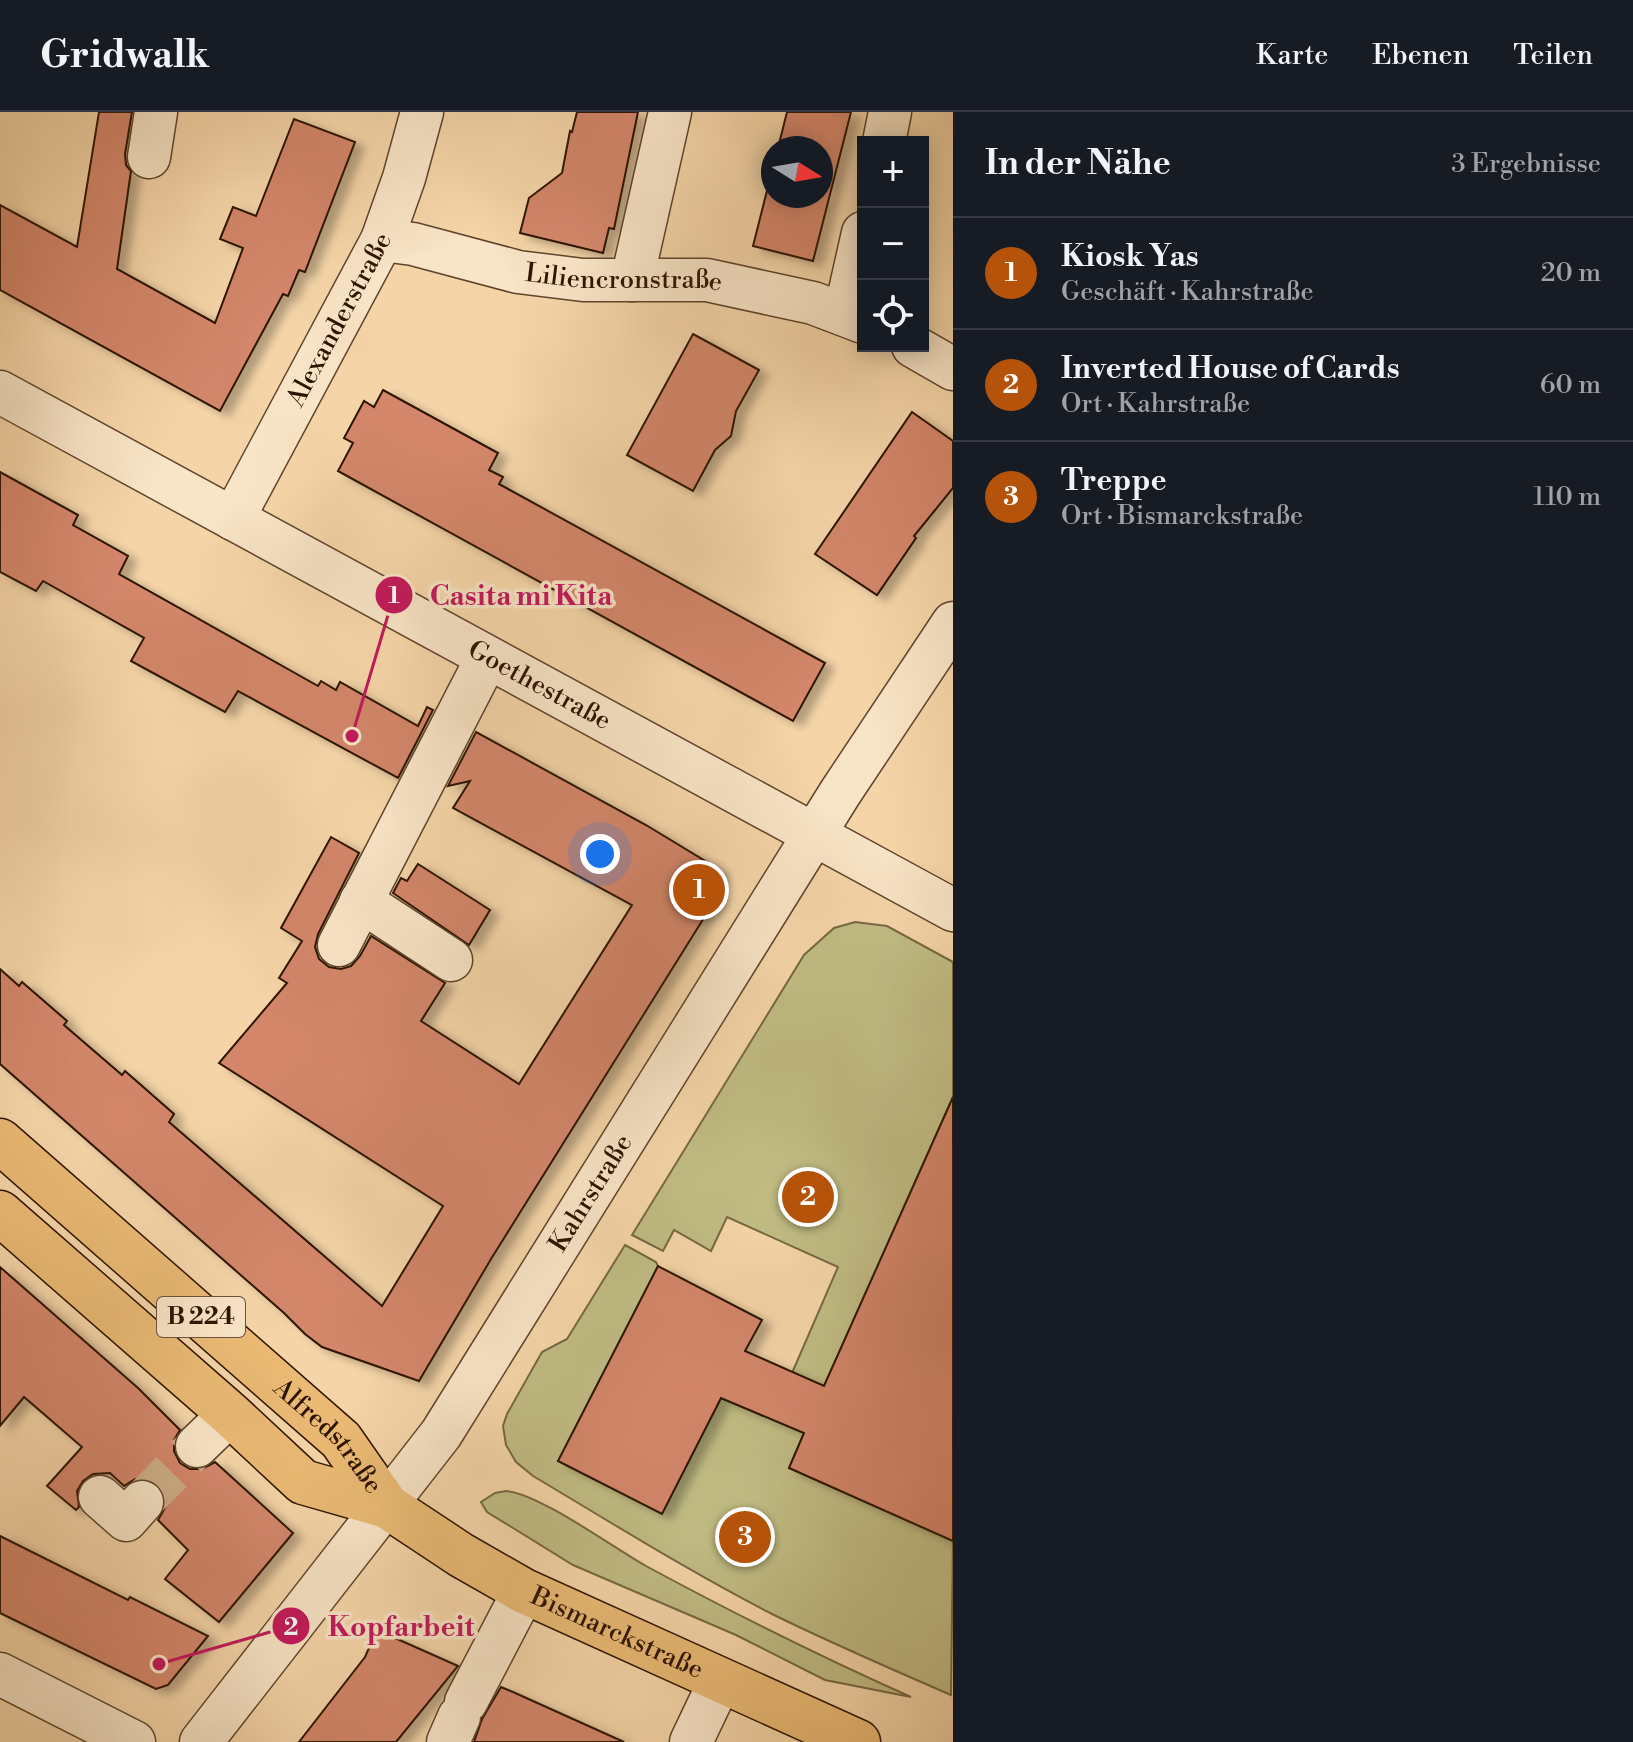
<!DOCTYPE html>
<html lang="de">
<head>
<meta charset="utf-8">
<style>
	:root { --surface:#171b24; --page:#242831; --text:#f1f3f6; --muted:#9ea1a6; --line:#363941; --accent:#b45309 }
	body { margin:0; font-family:"Libre Bodoni",serif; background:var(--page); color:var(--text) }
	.controls { position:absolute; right:24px; top:24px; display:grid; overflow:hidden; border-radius:0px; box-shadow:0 4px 20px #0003 }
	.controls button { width:72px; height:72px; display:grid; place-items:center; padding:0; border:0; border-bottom:2px solid var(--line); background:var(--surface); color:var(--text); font:40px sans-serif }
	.compass { position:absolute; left:761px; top:24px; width:72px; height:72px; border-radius:50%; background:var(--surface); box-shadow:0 4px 20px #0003; rotate:101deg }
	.you { position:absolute; left:600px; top:742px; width:28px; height:28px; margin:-20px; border:6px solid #fff; border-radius:50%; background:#1a73e8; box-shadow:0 0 0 12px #1a73e833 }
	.badge { display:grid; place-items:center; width:52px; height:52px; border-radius:50%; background:var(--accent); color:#fff; font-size:26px; font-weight:700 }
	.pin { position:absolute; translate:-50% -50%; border:4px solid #fff; box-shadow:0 2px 8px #0006 }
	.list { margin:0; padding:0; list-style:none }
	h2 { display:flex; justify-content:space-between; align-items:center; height:104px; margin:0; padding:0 32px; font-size:34px }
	h2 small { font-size:26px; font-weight:400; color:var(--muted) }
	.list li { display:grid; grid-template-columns:52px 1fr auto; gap:24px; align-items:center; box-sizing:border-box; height:112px; padding:0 32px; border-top:2px solid var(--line) }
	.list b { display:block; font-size:30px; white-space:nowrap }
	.list p { margin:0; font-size:26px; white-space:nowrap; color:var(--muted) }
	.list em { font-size:26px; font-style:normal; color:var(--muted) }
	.icon { flex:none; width:44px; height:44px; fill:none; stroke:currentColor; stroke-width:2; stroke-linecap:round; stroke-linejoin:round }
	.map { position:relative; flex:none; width:953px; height:1630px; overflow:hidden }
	header { display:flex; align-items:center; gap:48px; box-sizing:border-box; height:112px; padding:0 40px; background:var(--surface); border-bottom:2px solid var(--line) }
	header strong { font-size:38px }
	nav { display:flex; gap:44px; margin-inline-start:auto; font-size:28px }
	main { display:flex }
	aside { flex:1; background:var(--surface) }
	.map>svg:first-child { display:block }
	.green { fill:#c1bc84; stroke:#776843; stroke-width:2 }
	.building { fill:#d3866b; stroke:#2d1302; stroke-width:2; filter:url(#shadow) }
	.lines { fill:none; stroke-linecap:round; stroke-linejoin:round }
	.minor-tunnel { stroke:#cdae87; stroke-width:42; stroke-dasharray:42 21; stroke-linecap:butt }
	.minor-casing { stroke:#5f442c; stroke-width:45 }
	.major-casing { stroke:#2d1302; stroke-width:47 }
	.minor { stroke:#f8e4c6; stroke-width:42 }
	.major { stroke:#eaba74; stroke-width:44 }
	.labels { text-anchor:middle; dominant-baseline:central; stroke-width:7; stroke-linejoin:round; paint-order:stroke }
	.shield { fill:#f8e4c6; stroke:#6a523d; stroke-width:2 }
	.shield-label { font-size:24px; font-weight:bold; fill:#2d1302 }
	.street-label { font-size:26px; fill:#2d1302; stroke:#f8e4c6 }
	.leader { fill:none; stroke:#c2185b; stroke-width:3 }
	.callout-dot { fill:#c2185b; stroke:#f8e4c6; stroke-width:3 }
	.mark-label { font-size:24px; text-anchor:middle; font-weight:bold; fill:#fff }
	.callout-label { font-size:28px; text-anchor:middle; font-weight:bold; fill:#c2185b; stroke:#f8e4c6; stroke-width:7; stroke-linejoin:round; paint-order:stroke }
</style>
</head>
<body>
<header>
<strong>Gridwalk</strong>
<nav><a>Karte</a><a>Ebenen</a><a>Teilen</a></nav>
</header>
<main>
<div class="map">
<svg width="953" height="1630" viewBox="0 0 953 1630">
	<defs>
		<filter id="shadow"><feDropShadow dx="9" dy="5" stdDeviation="4" flood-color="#0004"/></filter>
	</defs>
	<rect width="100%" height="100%" fill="#f5d5a8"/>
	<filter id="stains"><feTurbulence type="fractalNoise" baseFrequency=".0025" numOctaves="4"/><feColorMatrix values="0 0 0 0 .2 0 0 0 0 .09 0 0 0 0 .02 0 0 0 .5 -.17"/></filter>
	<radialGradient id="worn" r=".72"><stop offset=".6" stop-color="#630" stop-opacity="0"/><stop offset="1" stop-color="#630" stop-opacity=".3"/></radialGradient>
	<g class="green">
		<path d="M855,810L887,814L953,850V985L824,1274L792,1261L838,1155L727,1105L711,1139L674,1118L663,1139L632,1123L804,843L834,816Z"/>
		<path d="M625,1133L656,1150L658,1154L558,1349L662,1401L721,1286L804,1321L789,1356L953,1429L951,1583C891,1557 831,1531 772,1502C690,1460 612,1411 533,1364L516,1350L506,1333L503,1314L507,1302L542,1240L567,1227Z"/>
		<path d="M506,1379C538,1381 614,1436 646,1454C733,1501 821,1545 911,1585L825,1568L736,1523L573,1453L487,1400L481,1390L495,1381Z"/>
	</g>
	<g class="building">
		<path d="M99,0H132L125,42L126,53L131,59L117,157L215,211L243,136L220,127L233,95L256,104L294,7L355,30L305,160L299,158L288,184L283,182L220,299L0,178V93L77,135Z"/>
		<path d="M577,0H638L614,117L609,116L603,141L520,121L529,86L562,61L570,19L572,20Z"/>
		<path d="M787,0H851L813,149L753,134L773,55V84H821V36H778Z"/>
		<path d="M693,222L759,258L736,299L731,324L715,338L693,379L627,343Z"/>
		<path d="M383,278L498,341L489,358L503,365L499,372L825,551L793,609L338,359L353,331L344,326L364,289L374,295Z"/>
		<path d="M912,300L953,329V376L914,424L916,426L877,483L815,442Z"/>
		<path d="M0,360L78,403L73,413L128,444L119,462L318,574L321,569L336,578L340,570L418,614L427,595L433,598L398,666L238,579L225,600L131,549L144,526L43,469L36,479L0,460Z"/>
		<path d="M476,620L646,713L720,758L710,782L717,785L491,1147L419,1269L322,1235L305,1222L284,1201L0,952V857L19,874L22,870L67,909L64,913L122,963L125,959L174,1002L169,1010L382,1194L443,1094L219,951L287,871L279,866L302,829L281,816L331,725L359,741L318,822L315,835L319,847L329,855L341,857L351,854L360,844L371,824L445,871L421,909L519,972L632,793L453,696L470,669L448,674Z"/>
		<path d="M418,752L490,798L469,833L393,781L401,766L407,769Z"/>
		<path d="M953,985V1429L789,1356L804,1321L721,1286L662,1402L558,1349L658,1154L762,1208L745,1239L824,1274Z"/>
		<path d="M0,1155L138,1276L180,1318L174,1328V1339L180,1351L190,1357H202L215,1350L293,1421L219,1510L165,1467L188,1438L158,1408L166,1394L164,1382L157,1372L148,1367H135L124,1374L110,1361L93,1362L83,1369L77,1379L79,1395L76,1398L47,1374L82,1335L24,1285L0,1314Z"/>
		<path d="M0,1424L128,1488L130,1485L208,1524L168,1573L156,1577L0,1501Z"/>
		<path d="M377,1518L458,1554L396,1630H299L365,1545Z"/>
		<path d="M501,1575L513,1580L624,1630H474L482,1607Z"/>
	</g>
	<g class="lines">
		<path class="minor-tunnel" d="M142,1390L197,1334"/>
		<g class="minor-casing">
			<g id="minor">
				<path d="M884,30L890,0"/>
				<path d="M149,45L156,0"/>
				<path id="s1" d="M382,128L413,132L518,160L583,168H707L813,191L863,210"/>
				<path d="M632,168L670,0"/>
				<path d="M845,201L863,121"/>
				<path d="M913,234L953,257"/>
				<path id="s2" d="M0,280L953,798"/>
				<path id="s3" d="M233,407L382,128L404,66L422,0"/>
				<path d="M361,789L451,848"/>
				<path d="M339,833L487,546"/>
				<path d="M197,1334L230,1302"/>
				<path d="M100,1385L126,1408L142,1390"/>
				<path d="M0,1562L134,1630"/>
				<path d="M466,1590L524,1479"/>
				<path id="s4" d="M201,1630L441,1322L840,681L953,511"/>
				<path d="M448,1630L459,1605"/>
				<path d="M691,1630L720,1569"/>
			</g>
		</g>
		<g class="major-casing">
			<g id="major">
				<path id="s5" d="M0,1029L341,1328L387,1394"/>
				<path id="s6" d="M0,1101L230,1302L303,1370L387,1394L461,1443L524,1479L858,1630"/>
			</g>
		</g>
		<use href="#minor" class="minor"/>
		<use href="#major" class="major"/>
	</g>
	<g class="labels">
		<rect class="shield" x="157" y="1185" width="88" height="40" rx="6"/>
		<g class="shield-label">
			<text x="201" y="1205">B 224</text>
		</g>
		<g class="street-label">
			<text stroke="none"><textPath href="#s1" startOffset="246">Liliencronstraße</textPath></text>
			<text stroke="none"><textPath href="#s3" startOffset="226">Alexanderstraße</textPath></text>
			<text stroke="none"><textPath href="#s2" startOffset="614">Goethestraße</textPath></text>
			<text stroke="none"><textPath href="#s4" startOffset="674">Kahrstraße</textPath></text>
			<text stroke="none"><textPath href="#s5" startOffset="442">Alfredstraße</textPath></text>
			<text stroke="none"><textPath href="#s6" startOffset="756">Bismarckstraße</textPath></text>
		</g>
	</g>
	<path class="leader" d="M352 624L394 483M159 1552L291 1514"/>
	<g class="callout-dot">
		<circle cx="352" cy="624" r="8"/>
		<circle cx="159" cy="1552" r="8"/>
		<circle cx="394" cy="483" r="20"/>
		<circle cx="291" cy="1514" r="20"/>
	</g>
	<g class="mark-label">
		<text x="394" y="491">1</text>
		<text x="291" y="1523">2</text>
	</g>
	<g class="callout-label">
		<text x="521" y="493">Casita mi Kita</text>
		<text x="401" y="1524">Kopfarbeit</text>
	</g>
	<rect width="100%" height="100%" filter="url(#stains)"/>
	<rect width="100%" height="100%" fill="url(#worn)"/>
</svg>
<div class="controls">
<button>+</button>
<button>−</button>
<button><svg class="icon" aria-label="locate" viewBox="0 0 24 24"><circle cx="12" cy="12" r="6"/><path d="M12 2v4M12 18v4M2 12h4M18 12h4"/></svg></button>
</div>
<svg class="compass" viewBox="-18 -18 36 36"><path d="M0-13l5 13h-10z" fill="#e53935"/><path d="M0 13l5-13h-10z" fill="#9ea1a6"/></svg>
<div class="you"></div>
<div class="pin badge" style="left:699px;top:778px">1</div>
<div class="pin badge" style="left:808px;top:1085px">2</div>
<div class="pin badge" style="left:745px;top:1425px">3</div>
</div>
<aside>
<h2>In der Nähe<small>3 Ergebnisse</small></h2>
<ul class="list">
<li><span class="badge">1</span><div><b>Kiosk Yas</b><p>Geschäft · Kahrstraße</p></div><em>20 m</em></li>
<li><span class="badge">2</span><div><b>Inverted House of Cards</b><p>Ort · Kahrstraße</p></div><em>60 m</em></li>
<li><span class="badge">3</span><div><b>Treppe</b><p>Ort · Bismarckstraße</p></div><em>110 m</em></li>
</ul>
</aside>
</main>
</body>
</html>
